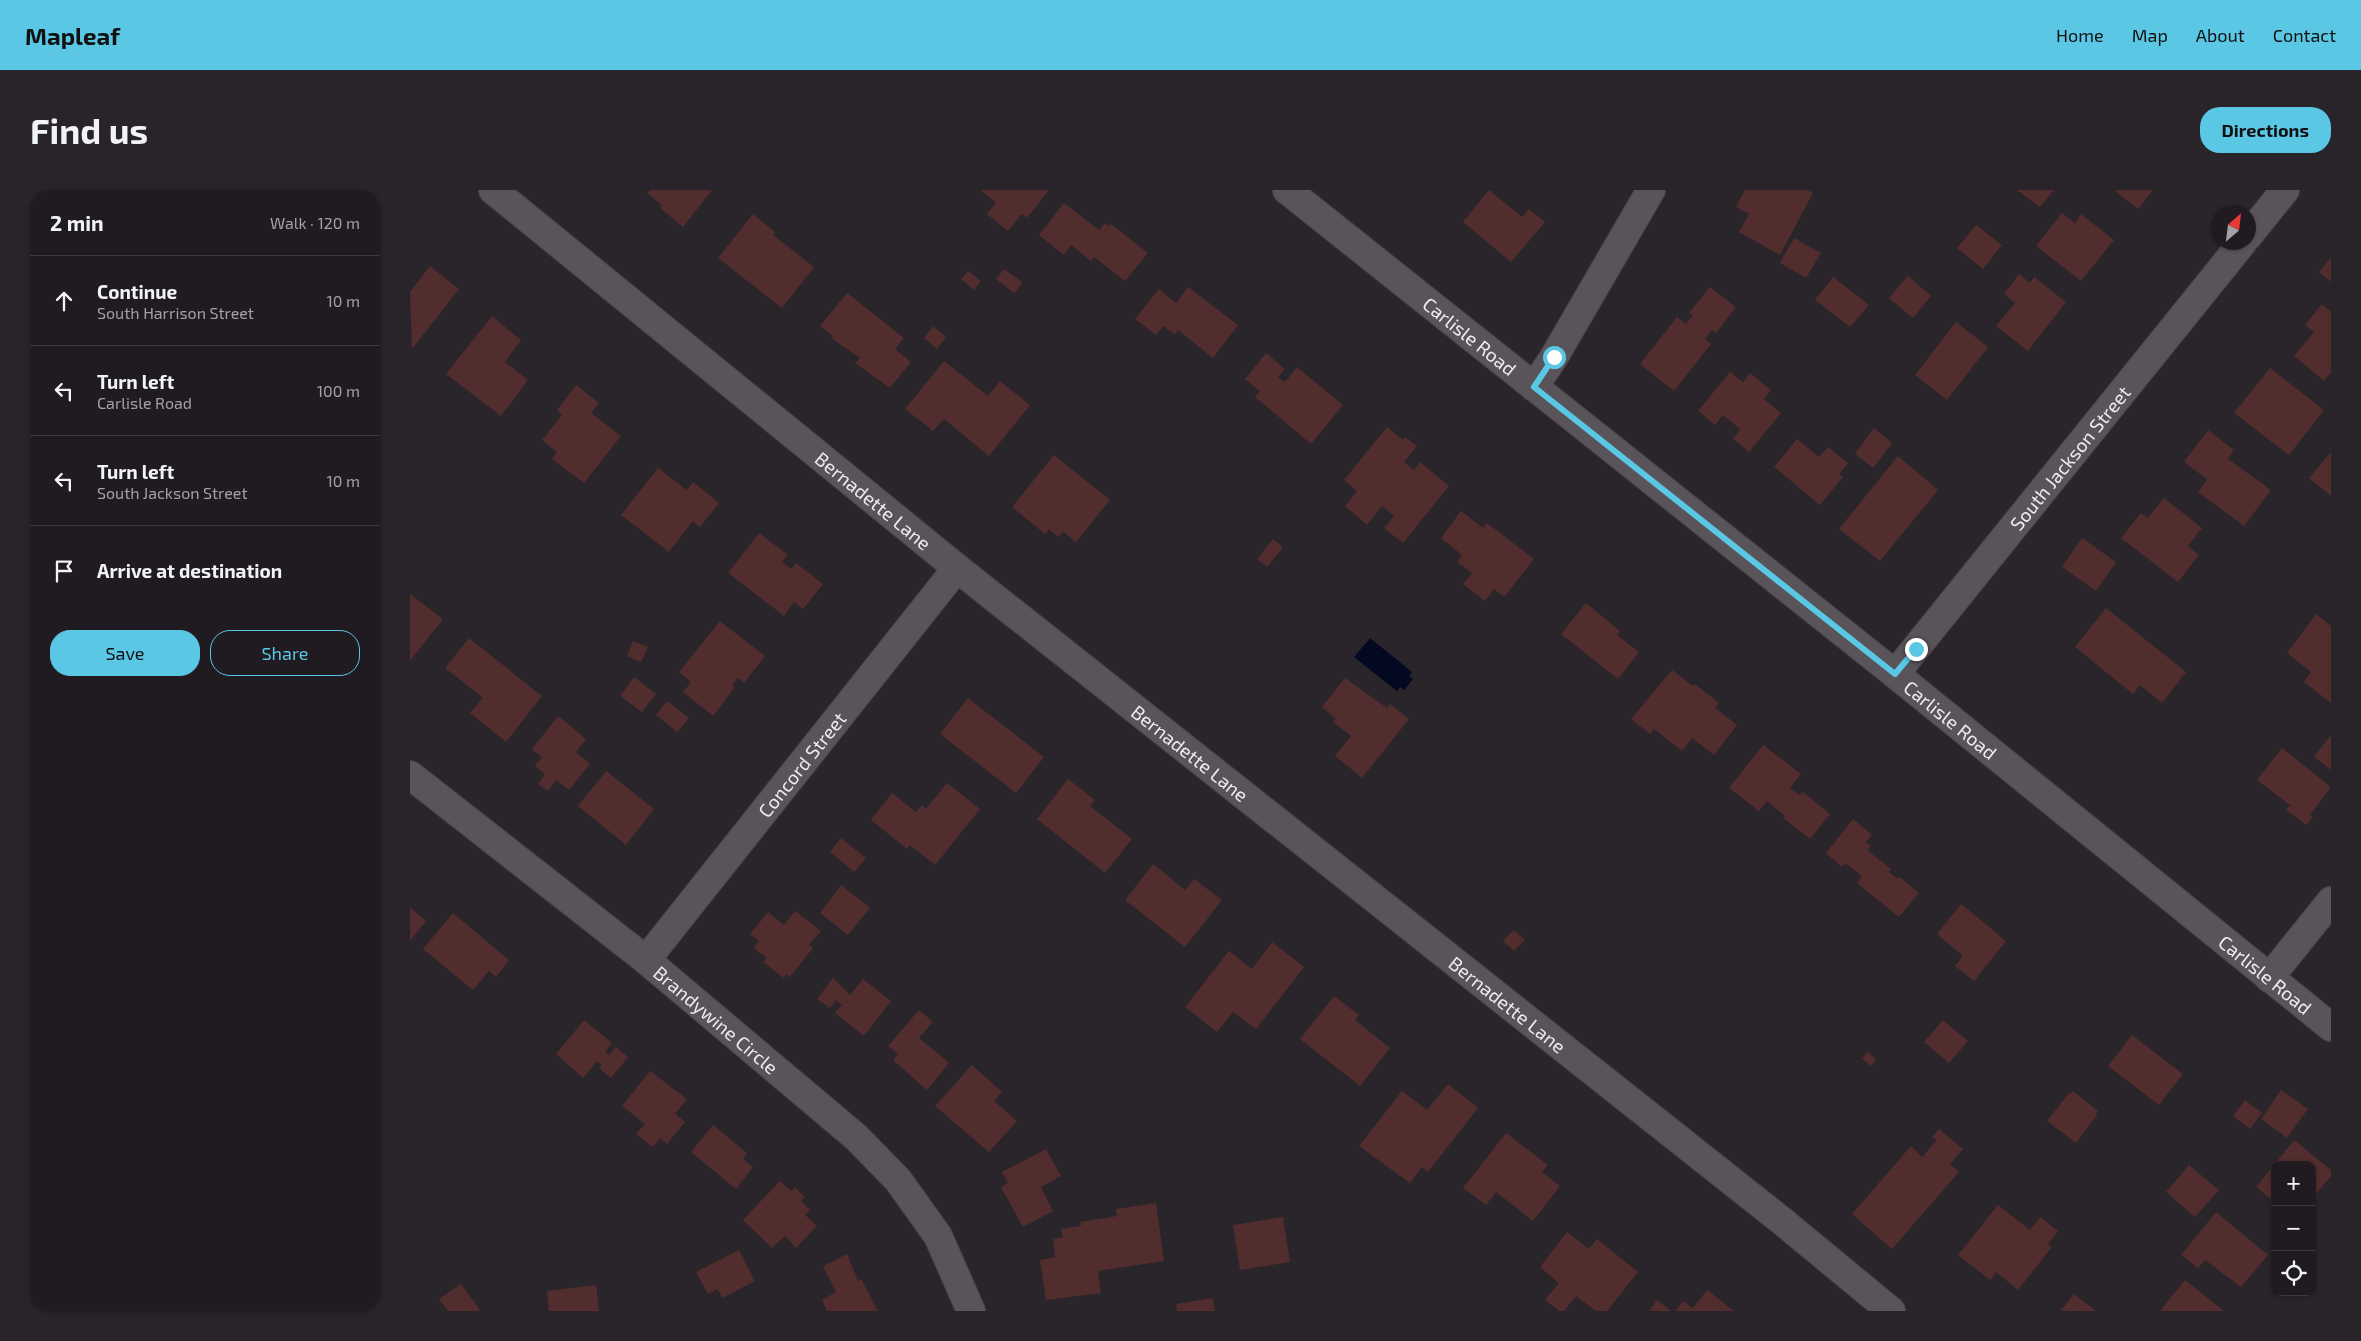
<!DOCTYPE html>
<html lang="en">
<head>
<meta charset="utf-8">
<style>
	:root { --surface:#201b20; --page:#282429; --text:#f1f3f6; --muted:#a2a1a5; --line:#3d393e; --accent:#5ac8e5 }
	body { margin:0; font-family:"Exo 2",sans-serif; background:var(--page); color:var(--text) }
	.controls { position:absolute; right:15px; bottom:15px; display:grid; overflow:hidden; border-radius:10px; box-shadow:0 1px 4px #0004 }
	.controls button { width:45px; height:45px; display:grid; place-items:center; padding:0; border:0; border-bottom:1px solid var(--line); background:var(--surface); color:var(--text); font:25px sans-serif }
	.compass { position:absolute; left:1801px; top:15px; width:45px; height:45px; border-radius:50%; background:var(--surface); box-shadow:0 1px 4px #0004; rotate:28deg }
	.stop { position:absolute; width:15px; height:15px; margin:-11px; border:4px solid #5ac8e5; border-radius:50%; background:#fff }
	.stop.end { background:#5ac8e5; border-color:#fff; box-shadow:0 1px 5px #0008 }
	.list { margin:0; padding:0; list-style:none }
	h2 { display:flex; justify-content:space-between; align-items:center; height:65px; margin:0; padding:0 20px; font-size:21px }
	h2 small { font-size:16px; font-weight:400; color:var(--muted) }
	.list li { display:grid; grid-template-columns:32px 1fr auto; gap:15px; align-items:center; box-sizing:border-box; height:90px; padding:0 20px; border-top:1px solid var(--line) }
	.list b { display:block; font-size:19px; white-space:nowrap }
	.list p { margin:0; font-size:16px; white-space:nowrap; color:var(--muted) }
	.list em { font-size:16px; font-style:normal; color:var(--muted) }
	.actions { display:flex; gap:10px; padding:15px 20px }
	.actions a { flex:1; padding:11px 0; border:1px solid var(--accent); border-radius:20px; text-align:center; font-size:18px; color:var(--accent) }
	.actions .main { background:var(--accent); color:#111 }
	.icon { flex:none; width:28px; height:28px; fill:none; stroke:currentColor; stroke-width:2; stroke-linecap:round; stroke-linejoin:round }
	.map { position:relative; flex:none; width:1921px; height:1121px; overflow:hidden; border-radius:20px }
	header { display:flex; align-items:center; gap:30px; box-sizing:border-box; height:70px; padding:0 25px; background:var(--accent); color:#111 }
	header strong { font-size:24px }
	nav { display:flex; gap:28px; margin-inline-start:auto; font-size:18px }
	.intro { display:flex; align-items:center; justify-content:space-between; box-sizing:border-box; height:120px; padding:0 30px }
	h1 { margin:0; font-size:35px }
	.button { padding:12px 22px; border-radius:20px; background:var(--accent); color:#111; font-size:18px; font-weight:700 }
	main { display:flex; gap:30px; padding:0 30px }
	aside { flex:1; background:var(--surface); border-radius:20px; box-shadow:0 1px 4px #0004 }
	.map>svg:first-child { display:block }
	.water { fill:#030921 }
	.building { fill:#512d2d }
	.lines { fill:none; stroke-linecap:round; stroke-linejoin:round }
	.street-casing { stroke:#474248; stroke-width:30 }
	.street { stroke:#59535a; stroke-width:28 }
	.route { stroke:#5ac8e5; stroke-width:6 }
	.labels { text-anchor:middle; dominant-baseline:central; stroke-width:4.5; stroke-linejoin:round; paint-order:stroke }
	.street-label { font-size:19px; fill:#efebf0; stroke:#2a242b }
</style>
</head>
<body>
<header>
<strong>Mapleaf</strong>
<nav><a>Home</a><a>Map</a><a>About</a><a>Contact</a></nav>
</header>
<div class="intro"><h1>Find us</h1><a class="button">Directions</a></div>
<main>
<aside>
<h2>2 min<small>Walk · 120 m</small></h2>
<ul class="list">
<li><svg class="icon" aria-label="ahead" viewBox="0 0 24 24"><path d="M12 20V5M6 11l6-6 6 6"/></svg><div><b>Continue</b><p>South Harrison Street</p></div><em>10 m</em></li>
<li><svg class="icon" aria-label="left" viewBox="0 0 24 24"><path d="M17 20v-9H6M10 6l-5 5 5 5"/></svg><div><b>Turn left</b><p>Carlisle Road</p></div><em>100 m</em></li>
<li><svg class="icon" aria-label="left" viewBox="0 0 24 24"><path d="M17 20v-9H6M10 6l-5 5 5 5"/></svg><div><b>Turn left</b><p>South Jackson Street</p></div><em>10 m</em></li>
<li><svg class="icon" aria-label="arrive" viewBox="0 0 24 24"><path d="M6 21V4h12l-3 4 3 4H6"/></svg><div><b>Arrive at destination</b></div></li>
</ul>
<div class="actions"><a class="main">Save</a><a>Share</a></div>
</aside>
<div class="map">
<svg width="1921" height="1121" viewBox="0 0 1921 1121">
	<rect width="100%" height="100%" fill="#2a242b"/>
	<path class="water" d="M960,448L1002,482L999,486L1003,489L994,500L990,497L987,501L944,467Z"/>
	<g class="building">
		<path d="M240,0H302L273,37L250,18L252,15L237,3Z"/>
		<path d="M570,0H637L638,1L617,28L612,24L598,41L577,24L586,12Z"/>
		<path d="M1079,0L1112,27L1119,19L1135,32L1101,72L1053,32Z"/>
		<path d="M1335,0H1397L1403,3L1370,65L1329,42L1339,24L1326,17Z"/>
		<path d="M1607,0H1644L1630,17Z"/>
		<path d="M1704,0H1743L1728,19Z"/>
		<path d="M654,13L689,40L695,33L699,36L701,34L738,63L715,91L684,67L681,71L661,55L654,65L629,45Z"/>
		<path d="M1652,23L1665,33L1671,24L1704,50L1671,91L1626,56Z"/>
		<path d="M343,24L365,42L363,45L404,77L372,118L308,68Z"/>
		<path d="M1566,35L1592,55L1573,79L1547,58Z"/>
		<path d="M1384,48L1411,63L1396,88L1370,73Z"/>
		<path d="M1921,67V92L1909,82Z"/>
		<path d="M20,76L49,99L2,159L0,102Z"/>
		<path d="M594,79L613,93L604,103L586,89Z"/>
		<path d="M558,81L571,91L564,100L551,89Z"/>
		<path d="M1609,84L1620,93L1624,87L1656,112L1618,161L1586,136L1605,113L1594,104Z"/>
		<path d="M1498,86L1521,106L1503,128L1479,108Z"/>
		<path d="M1423,87L1459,115L1440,137L1405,110Z"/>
		<path d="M778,97L828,135L803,168L768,140L765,145L753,136L746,145L725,129L749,99L766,113Z"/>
		<path d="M1300,97L1326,117L1306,143L1302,140L1295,149L1301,154L1264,201L1230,174L1267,127L1276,134L1283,125L1279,123Z"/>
		<path d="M437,103L494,148L485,159L501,172L480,198L445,173L450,168L421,148L423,146L410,136Z"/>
		<path d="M1912,114L1921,122V182L1914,191L1884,166L1904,142L1895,135Z"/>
		<path d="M82,126L111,150L95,172L118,190L91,226L36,184Z"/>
		<path d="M1546,132L1578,157L1537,210L1505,185Z"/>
		<path d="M523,136L536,147L527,159L514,148Z"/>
		<path d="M856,163L875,179L868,187L875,192L887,177L933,215L901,254L845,207L850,201L835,189Z"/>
		<path d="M534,171L578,206L590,191L620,215L579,266L534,229L523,241L495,219Z"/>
		<path d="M1860,178L1914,220L1879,265L1824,223Z"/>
		<path d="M1320,182L1333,192L1340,183L1361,200L1354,209L1371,223L1339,262L1323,249L1330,239L1313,225L1305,235L1288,221Z"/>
		<path d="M166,195L189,213L181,223L211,246L174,293L142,269L147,262L132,250L152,225L147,220Z"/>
		<path d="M977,237L993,250L995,247L1007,256L994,272L1004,280L1010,272L1039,296L993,353L974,338L984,326L972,316L957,335L935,316L947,301L934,290Z"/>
		<path d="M1464,238L1482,253L1463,278L1445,264Z"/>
		<path d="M1798,240L1824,260L1818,269L1861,300L1834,336L1788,302L1797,289L1774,272Z"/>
		<path d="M1387,249L1409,267L1418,257L1438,273L1429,284L1433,287L1410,315L1364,277Z"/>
		<path d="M1921,262V306L1899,288Z"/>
		<path d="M644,265L700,310L666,352L653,342L648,347L639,339L635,344L602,317Z"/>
		<path d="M1488,266L1528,300L1470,371L1429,339Z"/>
		<path d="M248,278L277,300L283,292L309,313L290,337L283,331L259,362L211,325Z"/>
		<path d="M1754,308L1792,338L1778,356L1789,365L1768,392L1711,348L1731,323L1738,328Z"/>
		<path d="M1051,321L1073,338L1077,333L1124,369L1094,407L1084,399L1075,411L1053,394L1062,383L1047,372L1052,365L1031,348Z"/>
		<path d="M349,343L378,365L372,372L381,379L386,373L413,394L393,419L384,412L374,426L318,383Z"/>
		<path d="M1672,348L1706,372L1686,401L1652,377Z"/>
		<path d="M863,349L873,357L857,377L847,369Z"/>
		<path d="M0,404L33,429L0,471Z"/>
		<path d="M1176,413L1210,441L1207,445L1229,462L1208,489L1151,444Z"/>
		<path d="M1696,418L1776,482L1752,513L1730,495L1723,504L1665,457Z"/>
		<path d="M1906,424L1921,436V513L1894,492L1901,482L1877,463Z"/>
		<path d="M310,431L355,466L334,493L328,488L322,495L325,497L303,526L273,502L281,492L269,482Z"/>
		<path d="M59,448L132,506L96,552L60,523L73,508L35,478Z"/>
		<path d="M223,451L238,457L231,472L217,466Z"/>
		<path d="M1262,480L1283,496L1285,494L1309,513L1305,518L1327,535L1304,565L1282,548L1272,561L1244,539L1240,544L1221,529Z"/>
		<path d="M224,487L246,504L232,522L210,506Z"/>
		<path d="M935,488L977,518L980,514L999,529L952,588L925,566L941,546L923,532L926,529L912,517Z"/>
		<path d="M558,508L634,567L606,603L530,544Z"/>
		<path d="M257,511L279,528L267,542L246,525Z"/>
		<path d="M148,526L176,549L166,562L180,574L159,600L146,590L138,601L128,594L135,584L125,576L132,567L122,559Z"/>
		<path d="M1921,545V580L1904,567Z"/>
		<path d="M1353,555L1391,584L1380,598L1390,605L1393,602L1420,624L1400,649L1373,628L1375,626L1357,611L1349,621L1319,598Z"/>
		<path d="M1872,558L1921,597L1900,625L1903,627L1896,635L1876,620L1880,615L1847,590Z"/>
		<path d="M196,581L244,619L216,655L168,616Z"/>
		<path d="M658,589L685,610L680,616L722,649L695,683L627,629Z"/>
		<path d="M537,593L570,619L525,675L500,655L497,659L461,630L482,603L506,622L512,615L516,619Z"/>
		<path d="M1443,629L1462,645L1456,652L1461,656L1457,660L1481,679L1479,682L1488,689L1490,687L1509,703L1489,727L1447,693L1452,686L1435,673L1432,677L1416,663Z"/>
		<path d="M431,648L456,668L444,682L420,662Z"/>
		<path d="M743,674L775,700L784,689L812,710L775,757L715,710Z"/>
		<path d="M431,695L460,718L438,745L410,723Z"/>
		<path d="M1551,714L1596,751L1564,791L1545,776L1553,766L1527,744Z"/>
		<path d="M0,717L16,731L0,751Z"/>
		<path d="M385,721L411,741L399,755L403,758L380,787L377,784L374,788L353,772L357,768L344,758L349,751L340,744L358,722L374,735Z"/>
		<path d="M43,723L99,770L86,787L79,781L63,800L13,759Z"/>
		<path d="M1104,740L1115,750L1104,761L1093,751Z"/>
		<path d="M862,752L894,777L846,839L823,822L807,842L775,817L819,761L842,779Z"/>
		<path d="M423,788L440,805L453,789L481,811L454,846L425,823L432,815L426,810L420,818L407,809Z"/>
		<path d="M924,806L949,825L945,830L980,858L950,896L890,849Z"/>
		<path d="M509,820L523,832L509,848L539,873L517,900L483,870L488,864L478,856Z"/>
		<path d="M174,830L202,853L195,862L199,865L206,857L218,867L201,888L189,878L192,875L187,871L173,888L146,864Z"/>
		<path d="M1533,830L1558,851L1539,873L1514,852Z"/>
		<path d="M1722,845L1773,884L1749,915L1698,876Z"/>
		<path d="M1457,862L1466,869L1461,876L1452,869Z"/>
		<path d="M562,875L592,902L584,911L607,931L579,962L525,916Z"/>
		<path d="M240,881L277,909L265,924L275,932L257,954L250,948L243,957L226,944L235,934L212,916Z"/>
		<path d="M1038,894L1068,918L1018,982L1012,977L1000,993L949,956L992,901L1017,920Z"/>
		<path d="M1871,900L1898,919L1877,948L1851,929Z"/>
		<path d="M1663,901L1688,921L1686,923L1687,925L1666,953L1637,931L1659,903L1661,904Z"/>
		<path d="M1835,910L1852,923L1840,939L1823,926Z"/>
		<path d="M303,935L337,963L333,969L343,977L326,999L281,962Z"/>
		<path d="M1529,939L1553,959L1540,974L1549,982L1482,1059L1442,1024L1501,956L1512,967L1527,950L1522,947Z"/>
		<path d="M1096,943L1138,975L1132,982L1150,996L1123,1031L1086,1002L1076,1015L1053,998Z"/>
		<path d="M1884,950L1921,980V986L1902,1009V975H1865V1012L1846,997Z"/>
		<path d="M636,959L651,986L631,997L643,1021L613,1037L591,997L598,993L592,982Z"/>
		<path d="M1779,975L1809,1000L1785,1027L1756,1002Z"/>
		<path d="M370,991L381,1001L385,997L395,1007L391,1011L400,1020L395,1025L407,1036L386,1058L375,1046L362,1058L333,1030Z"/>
		<path d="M746,1013L754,1071L688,1081L691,1103L636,1110L630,1070L645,1067L643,1049L653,1047L651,1039L671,1036L670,1032L707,1026L706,1019Z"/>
		<path d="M1588,1015L1620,1040L1630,1027L1648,1041L1638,1054L1642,1057L1608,1100L1586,1082L1580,1090L1548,1065Z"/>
		<path d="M1806,1022L1858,1065L1831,1097L1795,1070L1788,1078L1771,1065Z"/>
		<path d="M873,1027L880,1072L830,1080L823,1035Z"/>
		<path d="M1157,1042L1179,1059L1187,1049L1228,1082L1197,1121H1186L1166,1106L1154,1121H1149L1135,1110L1149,1093L1130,1077Z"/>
		<path d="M329,1060L345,1091L312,1108L308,1099L298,1104L286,1082Z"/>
		<path d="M437,1064L448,1091L451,1089L468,1121H417L412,1110L426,1102L413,1076Z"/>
		<path d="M1775,1090L1814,1121H1750Z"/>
		<path d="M51,1094L70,1120L68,1121H38L29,1109Z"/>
		<path d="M186,1095L189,1121H139L137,1101Z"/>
		<path d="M1297,1100L1324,1121H1265L1273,1111L1283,1118Z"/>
		<path d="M1664,1104L1686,1121H1653L1651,1120Z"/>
		<path d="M803,1108L805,1121H767L766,1114Z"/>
		<path d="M1247,1110L1261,1121H1239Z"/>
	</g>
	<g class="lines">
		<g class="street-casing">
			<g id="street">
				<path id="s1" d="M83,0L547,378L1372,1031L1481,1121"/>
				<path id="s2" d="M877,0L1485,484L1921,837"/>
				<path d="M1838,46L1875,0"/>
				<path d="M1124,197L1144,167L1241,0"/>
				<path id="s3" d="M1485,484L1833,52"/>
				<path id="s4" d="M0,585L236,770L446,947L488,990L528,1046L561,1121"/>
				<path id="s5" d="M236,770L547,378"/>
				<path d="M1859,788L1921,711"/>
			</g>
		</g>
		<use href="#street" class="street"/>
	</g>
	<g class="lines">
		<path class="route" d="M1144,167L1124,197L1485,484L1506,459"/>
	</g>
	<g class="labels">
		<g class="street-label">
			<text stroke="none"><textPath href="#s2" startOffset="234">Carlisle Road</textPath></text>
			<text stroke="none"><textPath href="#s3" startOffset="278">South Jackson Street</textPath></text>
			<text stroke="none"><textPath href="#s1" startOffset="491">Bernadette Lane</textPath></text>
			<text stroke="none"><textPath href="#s2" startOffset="849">Carlisle Road</textPath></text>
			<text stroke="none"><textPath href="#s1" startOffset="896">Bernadette Lane</textPath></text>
			<text stroke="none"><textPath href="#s5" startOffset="250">Concord Street</textPath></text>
			<text stroke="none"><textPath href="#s2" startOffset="1254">Carlisle Road</textPath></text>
			<text stroke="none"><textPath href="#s1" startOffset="1301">Bernadette Lane</textPath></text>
			<text stroke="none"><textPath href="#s4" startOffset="392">Brandywine Circle</textPath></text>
		</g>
	</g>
</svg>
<div class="controls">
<button>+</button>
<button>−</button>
<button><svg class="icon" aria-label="locate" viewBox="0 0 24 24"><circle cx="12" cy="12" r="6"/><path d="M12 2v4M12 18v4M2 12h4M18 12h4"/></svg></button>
</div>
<svg class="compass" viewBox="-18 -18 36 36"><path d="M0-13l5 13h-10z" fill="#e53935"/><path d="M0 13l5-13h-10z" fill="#a2a1a5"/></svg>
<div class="stop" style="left:1144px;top:167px"></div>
<div class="stop end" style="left:1506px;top:459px"></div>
</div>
</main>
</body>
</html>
